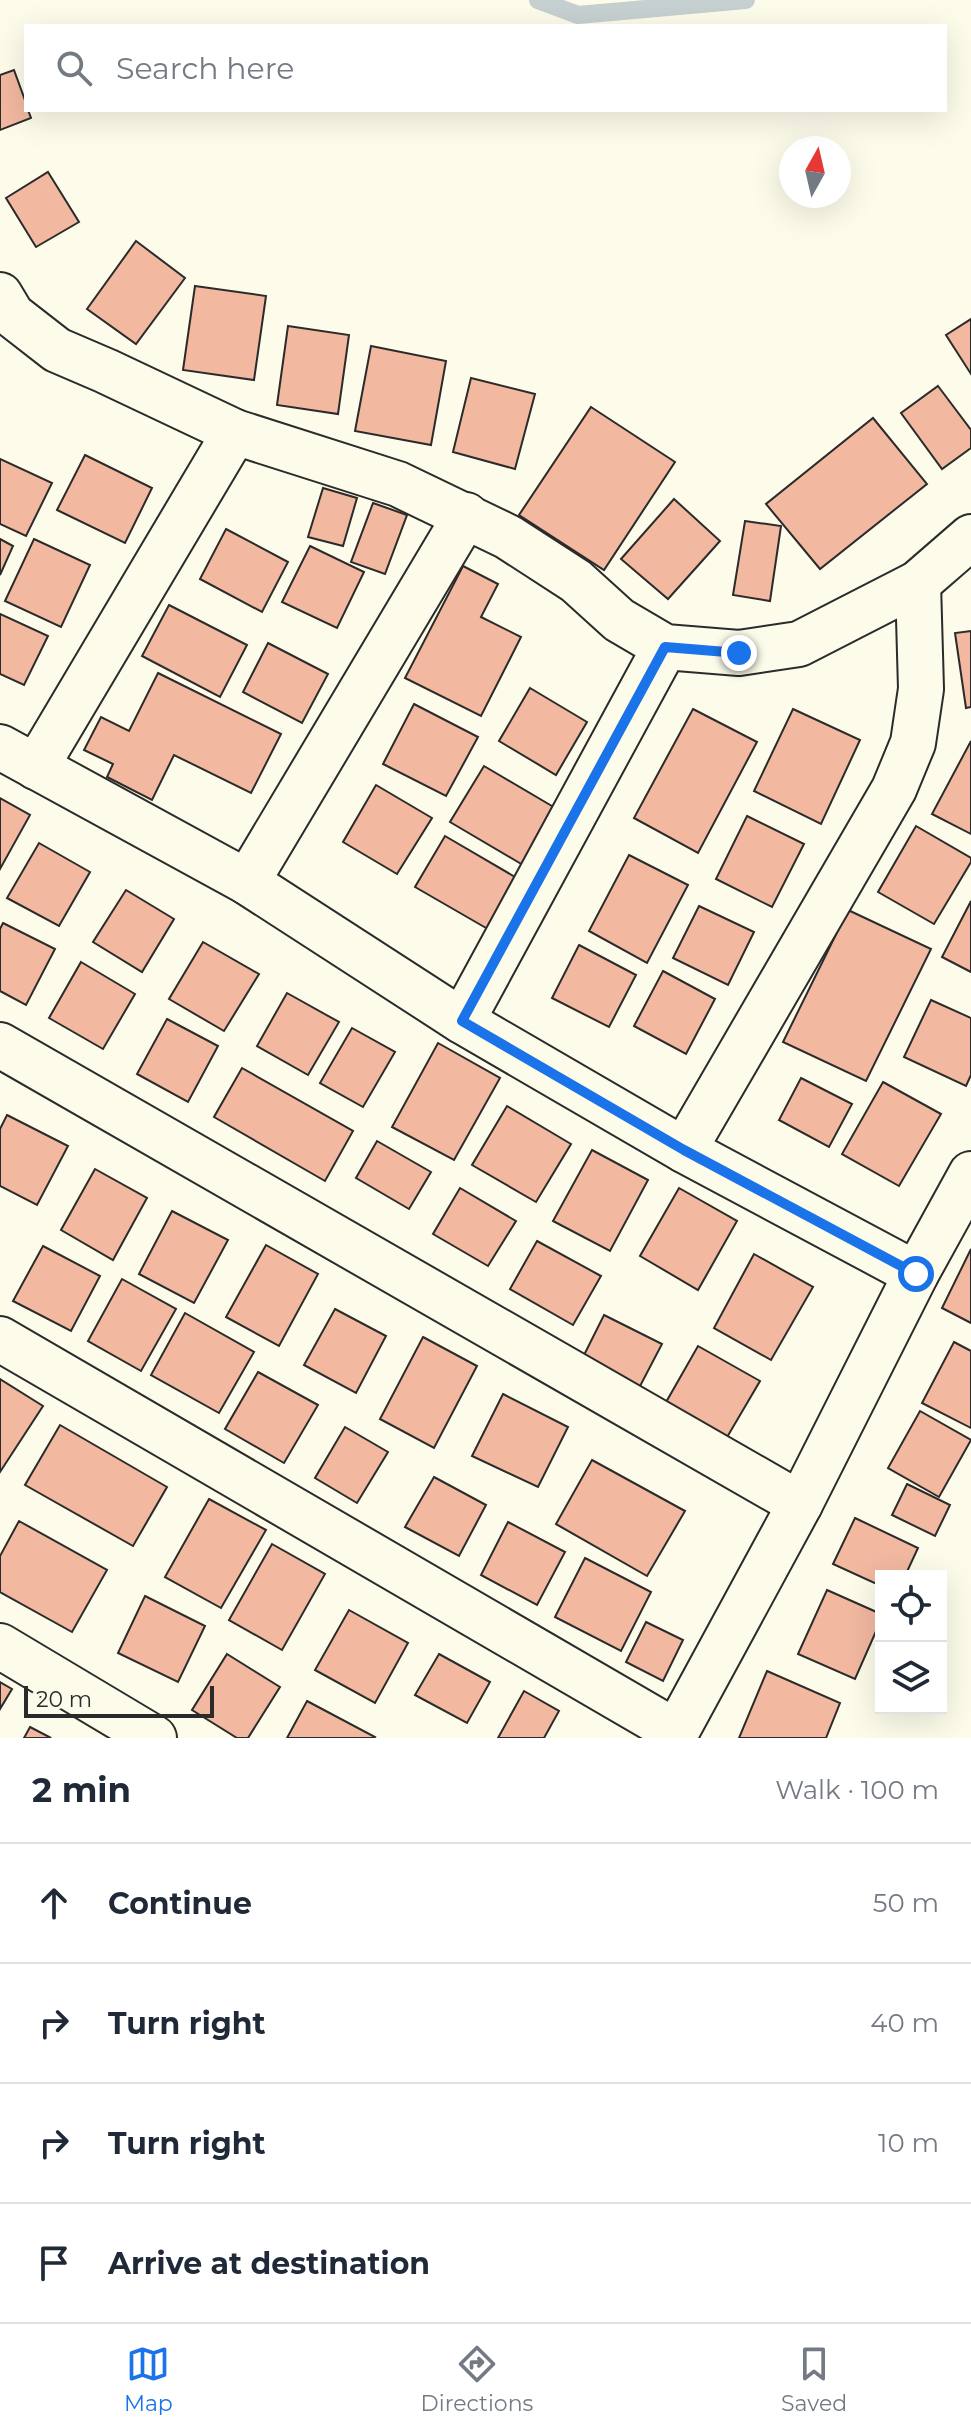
<!DOCTYPE html>
<html lang="en">
<head>
<meta charset="utf-8">
<style>
	:root { --surface:#fff; --page:#f6f6f7; --text:#1f2937; --muted:#747a83; --line:#e0e1e3; --accent:#1a73e8 }
	body { margin:0; font-family:Montserrat,sans-serif; background:var(--page); color:var(--text) }
	.controls { position:absolute; right:24px; bottom:24px; display:grid; overflow:hidden; border-radius:0px; box-shadow:0 8px 32px #0002 }
	.controls button { width:72px; height:72px; display:grid; place-items:center; padding:0; border:0; border-bottom:2px solid var(--line); background:var(--surface); color:var(--text); font:40px sans-serif }
	.compass { position:absolute; left:779px; top:136px; width:72px; height:72px; border-radius:50%; background:var(--surface); box-shadow:0 8px 32px #0002; rotate:8deg }
	.scale { position:absolute; left:24px; bottom:20px; width:190px; box-sizing:border-box; padding-left:8px; border:4px solid #2b2b2b; border-top:0; font-size:22px; line-height:28px; white-space:nowrap; color:#2b2b2b; -webkit-text-stroke:6px #fdfbea; paint-order:stroke }
	.stop { position:absolute; width:24px; height:24px; margin:-18px; border:6px solid #1a73e8; border-radius:50%; background:#fff }
	.stop.end { background:#1a73e8; border-color:#fff; box-shadow:0 2px 8px #0008 }
	.list { margin:0; padding:0; list-style:none }
	h2 { display:flex; justify-content:space-between; align-items:center; height:104px; margin:0; padding:0 32px; font-size:34px }
	h2 small { font-size:26px; font-weight:400; color:var(--muted) }
	.list li { display:grid; grid-template-columns:52px 1fr auto; gap:24px; align-items:center; box-sizing:border-box; height:120px; padding:0 32px; border-top:2px solid var(--line) }
	.list b { display:block; font-size:30px; white-space:nowrap }
	.list em { font-size:26px; font-style:normal; color:var(--muted) }
	.icon { flex:none; width:44px; height:44px; fill:none; stroke:currentColor; stroke-width:2; stroke-linecap:round; stroke-linejoin:round }
	.map { position:relative; flex:none; width:971px; height:1738px; overflow:hidden }
	.search { position:absolute; background:var(--surface); box-shadow:0 8px 32px #0002; left:24px; right:24px; top:24px; height:88px; display:flex; align-items:center; gap:20px; box-sizing:border-box; padding:0 28px; border-radius:0px; color:var(--muted); font-size:30px }
	.sheet { height:584px; background:var(--surface) }
	nav { display:flex; justify-content:space-around; align-items:center; box-sizing:border-box; height:112px; border-top:2px solid var(--line); background:var(--surface); font-size:22px; color:var(--muted) }
	nav a { display:grid; justify-items:center; gap:4px }
	nav .on { color:var(--accent) }
	.map>svg:first-child { display:block }
	.lines { fill:none; stroke-linecap:round; stroke-linejoin:round }
	.stream { stroke:#c7d0d0; stroke-width:18 }
	.building { fill:#f2b8a0; stroke:#2b2b2b; stroke-width:2 }
	.minor-casing { stroke:#2b2b2b; stroke-width:48 }
	.minor { stroke:#fdfbea; stroke-width:44 }
	.route { stroke:#1a73e8; stroke-width:10 }
</style>
</head>
<body>
<div class="map">
<svg width="971" height="1738" viewBox="0 0 971 1738">
	<rect width="100%" height="100%" fill="#fdfbea"/>
	<g class="lines">
		<path class="stream" d="M538,0L578,15L746,0"/>
	</g>
	<g class="building">
		<path d="M14,70L26,103V110H28L31,118L0,130V75Z"/>
		<path d="M48,172L79,222L36,247L6,198Z"/>
		<path d="M136,241L185,278L136,344L87,309Z"/>
		<path d="M195,286L266,296L254,380L183,370Z"/>
		<path d="M971,319V374L946,335Z"/>
		<path d="M288,326L349,335L338,414L277,405Z"/>
		<path d="M371,346L446,361L431,445L355,431Z"/>
		<path d="M471,378L535,394L515,469L453,452Z"/>
		<path d="M938,386L971,430V448L942,469L901,413Z"/>
		<path d="M591,407L675,462L604,570L519,515Z"/>
		<path d="M873,418L927,484L820,569L766,504Z"/>
		<path d="M85,455L152,488L125,543L57,510Z"/>
		<path d="M0,459L52,483L26,536L0,524Z"/>
		<path d="M323,488L357,498L343,546L308,537Z"/>
		<path d="M674,499L720,541L668,599L621,559Z"/>
		<path d="M373,503L407,515L385,574L351,562Z"/>
		<path d="M745,521L781,526L770,601L733,595Z"/>
		<path d="M226,529L288,562L262,612L200,579Z"/>
		<path d="M0,539L13,546L0,575Z"/>
		<path d="M34,539L90,565L61,627L5,601Z"/>
		<path d="M310,546L364,572L337,628L282,602Z"/>
		<path d="M463,566L498,584L481,617L521,637L481,716L405,678Z"/>
		<path d="M169,605L247,645L220,697L142,656Z"/>
		<path d="M0,614L48,636L24,685L0,674Z"/>
		<path d="M971,631V707L966,708L955,633Z"/>
		<path d="M268,643L328,674L302,723L243,692Z"/>
		<path d="M158,673L281,734L251,793L174,755L152,800L107,777L113,764L84,750L101,717L129,731Z"/>
		<path d="M530,688L587,722L556,775L499,741Z"/>
		<path d="M414,704L478,737L446,796L383,764Z"/>
		<path d="M693,709L757,742L698,853L634,818Z"/>
		<path d="M793,709L860,740L821,824L754,791Z"/>
		<path d="M971,741V834L932,814Z"/>
		<path d="M484,766L557,809L523,865L450,822Z"/>
		<path d="M376,785L432,818L397,874L343,842Z"/>
		<path d="M0,798L30,815L0,869Z"/>
		<path d="M747,816L804,844L772,907L716,879Z"/>
		<path d="M916,826L971,858V862L934,924L878,892Z"/>
		<path d="M445,836L522,881L493,932L415,887Z"/>
		<path d="M39,843L90,872L59,926L7,898Z"/>
		<path d="M629,855L688,885L647,963L589,931Z"/>
		<path d="M126,890L174,919L142,972L93,942Z"/>
		<path d="M971,901V972L942,957Z"/>
		<path d="M699,906L754,932L728,985L673,958Z"/>
		<path d="M848,910L931,949L866,1081L783,1042Z"/>
		<path d="M3,923L55,949L26,1005L0,991V929Z"/>
		<path d="M203,942L259,974L224,1031L169,999Z"/>
		<path d="M579,945L636,975L609,1027L552,998Z"/>
		<path d="M81,962L135,994L103,1049L49,1018Z"/>
		<path d="M663,971L715,999L686,1054L634,1026Z"/>
		<path d="M287,993L339,1022L308,1075L257,1046Z"/>
		<path d="M931,1000L971,1018V1075L966,1086L904,1057Z"/>
		<path d="M167,1019L218,1046L188,1102L137,1074Z"/>
		<path d="M352,1028L395,1052L363,1107L320,1083Z"/>
		<path d="M438,1043L500,1078L454,1160L392,1127Z"/>
		<path d="M242,1068L353,1131L325,1181L214,1117Z"/>
		<path d="M801,1078L852,1104L829,1147L779,1120Z"/>
		<path d="M883,1082L941,1114L899,1186L842,1154Z"/>
		<path d="M507,1106L571,1144L536,1202L472,1165Z"/>
		<path d="M7,1115L68,1146L37,1205L0,1186V1129Z"/>
		<path d="M377,1141L431,1172L409,1209L356,1178Z"/>
		<path d="M592,1150L648,1180L610,1251L553,1221Z"/>
		<path d="M95,1169L147,1198L113,1260L61,1230Z"/>
		<path d="M460,1188L516,1221L488,1266L433,1234Z"/>
		<path d="M679,1188L737,1221L698,1290L640,1256Z"/>
		<path d="M172,1211L228,1240L194,1303L139,1274Z"/>
		<path d="M537,1241L601,1276L573,1325L510,1289Z"/>
		<path d="M266,1245L318,1274L279,1346L226,1317Z"/>
		<path d="M43,1246L100,1276L71,1331L13,1301Z"/>
		<path d="M971,1249V1323L942,1308Z"/>
		<path d="M754,1254L813,1287L771,1360L714,1328Z"/>
		<path d="M122,1279L176,1309L141,1371L88,1341Z"/>
		<path d="M335,1309L386,1336L356,1393L304,1365Z"/>
		<path d="M185,1313L254,1352L219,1413L151,1375Z"/>
		<path d="M604,1315L662,1344L638,1390L581,1361Z"/>
		<path d="M423,1337L477,1366L434,1448L380,1419Z"/>
		<path d="M954,1342L971,1351V1428L922,1403Z"/>
		<path d="M698,1346L760,1381L726,1439L665,1404Z"/>
		<path d="M258,1372L318,1405L284,1463L225,1429Z"/>
		<path d="M0,1379L43,1406L0,1472Z"/>
		<path d="M503,1394L568,1427L538,1487L472,1456Z"/>
		<path d="M920,1411L971,1440L939,1497L888,1468Z"/>
		<path d="M60,1425L167,1487L133,1546L25,1485Z"/>
		<path d="M345,1427L388,1452L357,1503L315,1478Z"/>
		<path d="M592,1460L685,1511L647,1576L556,1524Z"/>
		<path d="M434,1477L486,1505L459,1556L405,1527Z"/>
		<path d="M907,1484L950,1505L935,1536L892,1515Z"/>
		<path d="M209,1499L266,1530L221,1608L165,1577Z"/>
		<path d="M855,1518L918,1548L905,1576H881V1586L833,1564Z"/>
		<path d="M19,1521L107,1570L72,1632L0,1592V1556Z"/>
		<path d="M508,1522L565,1552L537,1605L481,1575Z"/>
		<path d="M272,1544L325,1574L282,1650L229,1620Z"/>
		<path d="M585,1558L651,1592L621,1651L555,1617Z"/>
		<path d="M827,1590L881,1614V1620L855,1679L798,1654Z"/>
		<path d="M145,1596L205,1626L178,1682L118,1653Z"/>
		<path d="M349,1610L408,1643L375,1703L315,1670Z"/>
		<path d="M646,1622L683,1640L663,1681L626,1662Z"/>
		<path d="M227,1654L280,1687L248,1738H237L192,1710Z"/>
		<path d="M439,1654L490,1682L467,1723L415,1695Z"/>
		<path d="M767,1671L840,1703L826,1738H739Z"/>
		<path d="M0,1682L12,1689L0,1709Z"/>
		<path d="M524,1691L559,1711L544,1738H498Z"/>
		<path d="M307,1701L375,1737L374,1738H287Z"/>
		<path d="M30,1727L51,1738H24Z"/>
	</g>
	<g class="lines">
		<g class="minor-casing">
			<g id="minor">
				<path d="M0,295L12,315L57,350L106,371L235,432L398,484L508,537L576,581L619,620L665,647L739,653L799,644L918,583L971,537"/>
				<path d="M0,747L247,882L462,1021L684,1150L916,1274"/>
				<path d="M36,767L235,432"/>
				<path d="M247,882L466,515"/>
				<path d="M462,1021L665,647"/>
				<path d="M0,1045L800,1504"/>
				<path d="M684,1150L894,789L913,743L921,689L918,583"/>
				<path d="M0,1339L676,1732"/>
				<path d="M0,1646L154,1738"/>
				<path d="M673,1738L800,1504L916,1274L971,1174"/>
			</g>
		</g>
		<use href="#minor" class="minor"/>
	</g>
	<g class="lines">
		<path class="route" d="M739,653L665,647L462,1021L684,1150L916,1274"/>
	</g>
</svg>
<div class="controls">
<button><svg class="icon" aria-label="locate" viewBox="0 0 24 24"><circle cx="12" cy="12" r="6"/><path d="M12 2v4M12 18v4M2 12h4M18 12h4"/></svg></button>
<button><svg class="icon" aria-label="layers" viewBox="0 0 24 24"><path d="M12 4l9 5-9 5-9-5zM3 14l9 5 9-5"/></svg></button>
</div>
<svg class="compass" viewBox="-18 -18 36 36"><path d="M0-13l5 13h-10z" fill="#e53935"/><path d="M0 13l5-13h-10z" fill="#747a83"/></svg>
<div class="scale">20 m</div>
<div class="stop" style="left:916px;top:1274px"></div>
<div class="stop end" style="left:739px;top:653px"></div>
<div class="search"><svg class="icon" aria-label="search" viewBox="0 0 24 24"><circle cx="10" cy="10" r="6"/><path d="M15 15l6 6"/></svg>Search here</div>
</div>
<section class="sheet">
<h2>2 min<small>Walk · 100 m</small></h2>
<ul class="list">
<li><svg class="icon" aria-label="ahead" viewBox="0 0 24 24"><path d="M12 20V5M6 11l6-6 6 6"/></svg><div><b>Continue</b></div><em>50 m</em></li>
<li><svg class="icon" aria-label="right" viewBox="0 0 24 24"><path d="M7 20v-9h11M14 6l5 5-5 5"/></svg><div><b>Turn right</b></div><em>40 m</em></li>
<li><svg class="icon" aria-label="right" viewBox="0 0 24 24"><path d="M7 20v-9h11M14 6l5 5-5 5"/></svg><div><b>Turn right</b></div><em>10 m</em></li>
<li><svg class="icon" aria-label="arrive" viewBox="0 0 24 24"><path d="M6 21V4h12l-3 4 3 4H6"/></svg><div><b>Arrive at destination</b></div></li>
</ul>
</section>
<nav>
<a class="on"><svg class="icon" aria-label="map" viewBox="0 0 24 24"><path d="M3 6l6-2 6 2 6-2v14l-6 2-6-2-6 2zM9 4v14M15 6v14"/></svg>Map</a>
<a><svg class="icon" aria-label="directions" viewBox="0 0 24 24"><path d="M12 3l9 9-9 9-9-9zM9 14v-3h6M13 9l2 2-2 2"/></svg>Directions</a>
<a><svg class="icon" aria-label="saved" viewBox="0 0 24 24"><path d="M7 4h10v16l-5-4-5 4z"/></svg>Saved</a>
</nav>
</body>
</html>
